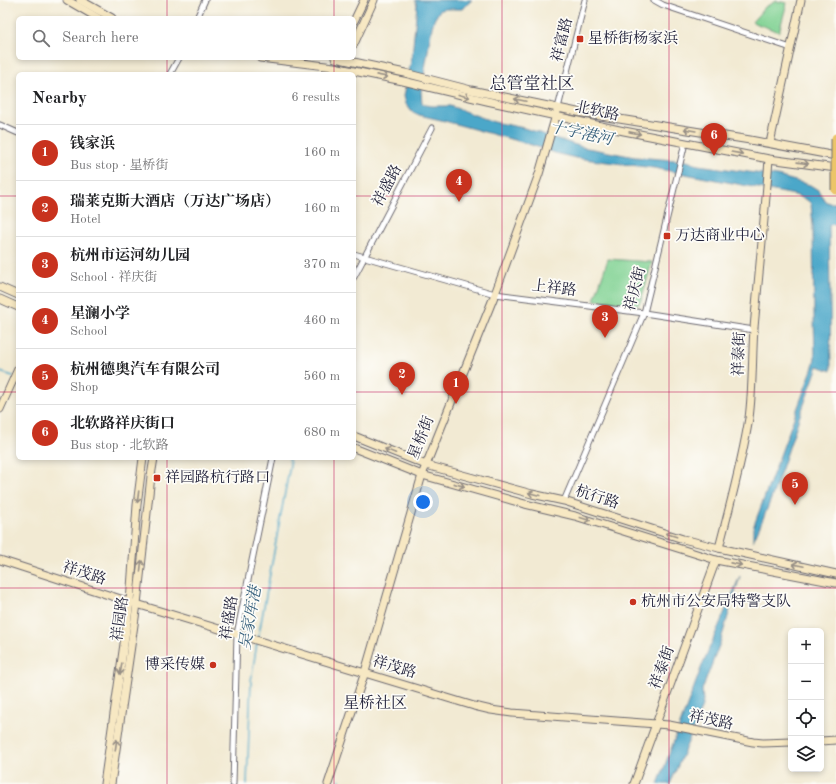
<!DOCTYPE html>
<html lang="en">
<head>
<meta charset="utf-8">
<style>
	:root { --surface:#fff; --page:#f2f2f2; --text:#202124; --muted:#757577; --line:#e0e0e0; --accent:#c8321e }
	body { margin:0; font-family:"Old Standard TT","Noto Serif SC",serif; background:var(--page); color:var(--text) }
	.controls { position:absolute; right:12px; bottom:12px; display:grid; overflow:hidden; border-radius:6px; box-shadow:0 2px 6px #0003 }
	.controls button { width:36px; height:36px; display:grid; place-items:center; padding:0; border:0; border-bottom:1px solid var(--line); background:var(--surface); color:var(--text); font:20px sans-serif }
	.you { position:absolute; left:423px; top:502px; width:14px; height:14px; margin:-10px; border:3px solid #fff; border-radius:50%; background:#1a73e8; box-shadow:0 0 0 6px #1a73e833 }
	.badge { display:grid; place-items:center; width:26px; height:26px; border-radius:50%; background:var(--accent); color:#fff; font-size:13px; font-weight:700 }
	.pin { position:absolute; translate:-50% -33px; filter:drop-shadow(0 1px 2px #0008) }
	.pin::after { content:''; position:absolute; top:21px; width:14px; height:12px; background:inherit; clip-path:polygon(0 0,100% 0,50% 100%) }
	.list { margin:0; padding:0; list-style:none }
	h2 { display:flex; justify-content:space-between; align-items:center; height:52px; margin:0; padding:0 16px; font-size:17px }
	h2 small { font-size:13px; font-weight:400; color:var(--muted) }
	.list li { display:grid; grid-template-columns:26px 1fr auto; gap:12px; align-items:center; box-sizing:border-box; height:56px; padding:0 16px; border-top:1px solid var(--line) }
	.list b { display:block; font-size:15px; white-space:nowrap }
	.list p { margin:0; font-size:13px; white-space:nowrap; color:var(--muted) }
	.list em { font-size:13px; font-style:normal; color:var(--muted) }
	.icon { flex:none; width:22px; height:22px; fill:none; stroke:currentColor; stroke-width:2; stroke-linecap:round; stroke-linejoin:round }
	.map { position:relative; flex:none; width:836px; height:784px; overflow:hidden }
	.search { position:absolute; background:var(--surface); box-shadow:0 2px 6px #0003; left:16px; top:16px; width:340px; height:44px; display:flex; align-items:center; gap:10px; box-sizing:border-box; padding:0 14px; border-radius:6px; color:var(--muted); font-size:15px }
	.panel { position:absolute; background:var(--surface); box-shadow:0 2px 6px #0003; left:16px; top:72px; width:340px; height:388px; border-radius:6px }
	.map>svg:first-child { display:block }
	.green { fill:#80d293; stroke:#517a67 }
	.water { fill:#4ba7c9; stroke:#366482 }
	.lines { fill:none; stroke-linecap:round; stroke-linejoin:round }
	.stream { stroke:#4ba7c9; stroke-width:1.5 }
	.street-casing { stroke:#6b6870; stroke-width:7 }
	.secondary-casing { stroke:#6b6870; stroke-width:9 }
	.street { stroke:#fff; stroke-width:5 }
	.secondary { stroke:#f7e8c3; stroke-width:7 }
	.highway-bridge-casing { stroke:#6b6870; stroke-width:11; stroke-linecap:butt }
	.highway-bridge { stroke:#ecc569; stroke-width:9 }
	.oneway { stroke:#978f86 }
	.grid { fill:none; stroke:#c2185b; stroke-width:1; stroke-opacity:0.55 }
	.poi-dot { fill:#c8321e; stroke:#fdfcf7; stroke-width:1.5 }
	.labels { text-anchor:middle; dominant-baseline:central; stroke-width:3.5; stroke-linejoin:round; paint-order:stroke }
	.poi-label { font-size:15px; fill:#22223b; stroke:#fdfcf7; text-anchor:start }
	.street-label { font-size:15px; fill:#22223b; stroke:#fdfcf7 }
	.water-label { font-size:16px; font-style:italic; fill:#345e7b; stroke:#fdfcf7 }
	.neighbourhood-label { font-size:16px; fill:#22223b; stroke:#fdfcf7 }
	.quarter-label { font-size:17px; fill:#22223b; stroke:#fdfcf7 }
</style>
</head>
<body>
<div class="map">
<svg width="836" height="784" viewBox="0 0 836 784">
	<rect width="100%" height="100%" fill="#fdfcf7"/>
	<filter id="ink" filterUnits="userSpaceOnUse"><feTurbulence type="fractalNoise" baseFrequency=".025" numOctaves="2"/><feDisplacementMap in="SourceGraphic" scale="8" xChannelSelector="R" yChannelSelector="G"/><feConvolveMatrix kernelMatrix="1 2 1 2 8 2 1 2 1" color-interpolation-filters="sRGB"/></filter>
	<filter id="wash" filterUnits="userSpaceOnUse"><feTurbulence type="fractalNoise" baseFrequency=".012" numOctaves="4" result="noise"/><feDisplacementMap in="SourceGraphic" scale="16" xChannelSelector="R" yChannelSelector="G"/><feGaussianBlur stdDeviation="0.9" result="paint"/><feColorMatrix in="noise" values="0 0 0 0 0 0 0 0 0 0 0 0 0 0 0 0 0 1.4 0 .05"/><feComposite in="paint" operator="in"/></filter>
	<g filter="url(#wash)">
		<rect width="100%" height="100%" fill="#f2ead3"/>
		<g class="green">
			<path d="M776,1L787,3L779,32L752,22L765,7Z"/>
			<path d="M608,259L652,262L641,301L638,305H634L594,300Z"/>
		</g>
		<g class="water">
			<path d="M415,0H472L462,9H445L440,10L434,20L432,27L421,92L422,103L425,105L431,106H450L494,122L524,128L582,147L635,157L687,161L698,165L777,176L810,185L818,190L825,201L829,203H836V224L829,225L831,371L818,366C812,383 805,401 799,418C785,459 772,502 753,541V528L814,364L815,357L814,316L813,226L811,204L807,200L795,195L654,168L576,158L555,153L532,145L441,120L419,115L412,112L406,104L404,96L412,56L417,5Z"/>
			<path d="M740,576L720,643L702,690L703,701L701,709L689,740L670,784H658L703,663Z"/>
		</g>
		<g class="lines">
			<g class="stream">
				<path d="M0,372L13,376"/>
				<path d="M258,639L290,465L289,458"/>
				<path d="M247,784L251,681L257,643"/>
				<path d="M340,784V780"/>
			</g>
		</g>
	</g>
	<g filter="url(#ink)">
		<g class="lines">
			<g class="street-casing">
				<g id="street">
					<path d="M654,0L663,5L791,48"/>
					<path d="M197,18L205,0"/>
					<path d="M170,74L179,58"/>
					<path d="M558,108L585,0"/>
					<path d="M0,125L18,133"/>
					<path d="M354,254L495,294L644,313L754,330"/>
					<path d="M354,277L432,128"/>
					<path d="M564,501L644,313L685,143"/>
					<path d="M233,784L237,634L273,458"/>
				</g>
			</g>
			<g class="secondary-casing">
				<g id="secondary">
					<path d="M67,0L98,18"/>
					<path d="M80,0L112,18"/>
					<path d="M354,21L364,0"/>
					<path d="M354,44L374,0"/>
					<path d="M260,58L334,67L403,81L487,101L624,131L769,159L836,168"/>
					<path d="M335,58L405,73L471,90L582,113L750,140L836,156"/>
					<path d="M770,143L801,0"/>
					<path d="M0,287L18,295"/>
					<path d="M0,299L18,307"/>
					<path d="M0,409L18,369"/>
					<path d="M354,436L426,465L532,494L564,501L683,539L719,548L836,574"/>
					<path d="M354,448L422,475L525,504L575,516L716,560L836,583"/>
					<path d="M719,548C730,505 742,462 749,418C753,388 752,358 754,328C759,271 765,215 769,159"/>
					<path d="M0,560L130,602L474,706L491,710L512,713L669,725L753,742L763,743L791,742"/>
					<path d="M821,741L836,740"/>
					<path d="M104,784L130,602L137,505L143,458"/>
					<path d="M111,784L137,604L151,476L154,458"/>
					<path d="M328,784L365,672L422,475L495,294L539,174L558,108"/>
					<path d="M634,784L716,560"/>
				</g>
			</g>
			<use href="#street" class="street"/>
			<use href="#secondary" class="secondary"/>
			<g class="highway-bridge-casing">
				<path id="highway-bridge" d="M836,190V138"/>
			</g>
			<use href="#highway-bridge" class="highway-bridge"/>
		</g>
		<defs><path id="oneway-shaft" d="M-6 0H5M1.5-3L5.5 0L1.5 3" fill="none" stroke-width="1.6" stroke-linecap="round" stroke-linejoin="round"/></defs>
		<g class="oneway">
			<use href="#oneway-shaft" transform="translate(382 76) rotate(11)"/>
			<use href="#oneway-shaft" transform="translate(464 96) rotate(14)"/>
			<use href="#oneway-shaft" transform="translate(520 100) rotate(-168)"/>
			<use href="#oneway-shaft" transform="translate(690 130) rotate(-171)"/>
			<use href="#oneway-shaft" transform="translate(635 133) rotate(11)"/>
			<use href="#oneway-shaft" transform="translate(737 153) rotate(10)"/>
			<use href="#oneway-shaft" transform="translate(803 163) rotate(8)"/>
			<use href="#oneway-shaft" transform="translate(390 451) rotate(-158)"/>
			<use href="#oneway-shaft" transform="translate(459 485) rotate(16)"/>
			<use href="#oneway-shaft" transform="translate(534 494) rotate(-166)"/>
			<use href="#oneway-shaft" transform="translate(138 497) rotate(97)"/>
			<use href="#oneway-shaft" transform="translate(585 519) rotate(17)"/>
			<use href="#oneway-shaft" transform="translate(671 535) rotate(-162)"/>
			<use href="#oneway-shaft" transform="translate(736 564) rotate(11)"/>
			<use href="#oneway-shaft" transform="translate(798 565) rotate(-168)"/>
			<use href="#oneway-shaft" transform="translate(141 566) rotate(-84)"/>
			<use href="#oneway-shaft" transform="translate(121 669) rotate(98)"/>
			<use href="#oneway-shaft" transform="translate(116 745) rotate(-82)"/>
		</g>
	</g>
	<path class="grid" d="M167,0V18M334,0V18M502,0V784M669,0V784M167,58V74M334,58V74M0,196H18M354,196H836M0,392H18M354,392H836M167,458V784M334,458V784M0,588H836"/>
	<g class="poi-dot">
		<rect x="576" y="35" width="8" height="8" rx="2"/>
		<rect x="663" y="232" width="8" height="8" rx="2"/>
		<rect x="153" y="474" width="8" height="8" rx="2"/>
		<circle cx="633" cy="602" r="4"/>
		<circle cx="213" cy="665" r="4"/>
	</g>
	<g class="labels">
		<g class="poi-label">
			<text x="588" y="39">星桥街杨家浜</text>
			<text x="675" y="236">万达商业中心</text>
			<text x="165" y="478">祥园路杭行路口</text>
			<text x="641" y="602">杭州市公安局特警支队</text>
			<text x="205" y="665" text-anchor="end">博采传媒</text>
		</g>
		<g class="street-label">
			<text transform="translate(563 40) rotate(-76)">祥富路</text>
			<text transform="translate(597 112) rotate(12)">北软路</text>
			<text transform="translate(388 186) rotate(-62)">祥盛路</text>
			<text transform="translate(554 289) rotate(7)">上祥路</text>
			<text transform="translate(636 289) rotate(-75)">祥庆街</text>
			<text transform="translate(740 354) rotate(-88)">祥泰街</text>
			<text transform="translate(422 438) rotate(-68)">星桥街</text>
			<text transform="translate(597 498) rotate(18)">杭行路</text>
			<text transform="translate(84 574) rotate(18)">祥茂路</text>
			<text transform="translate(230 618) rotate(-81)">祥盛路</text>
			<text transform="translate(121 619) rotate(-82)">祥园路</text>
			<text transform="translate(394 668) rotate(17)">祥茂路</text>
			<text transform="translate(663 668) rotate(-70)">祥泰街</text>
			<text transform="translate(711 721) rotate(12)">祥茂路</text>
		</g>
		<g class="water-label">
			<text transform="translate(581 134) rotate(12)">十字港河</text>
			<text transform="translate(251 618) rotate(-80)">吴家库港</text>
		</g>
		<g class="neighbourhood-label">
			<text x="375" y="704">星桥社区</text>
		</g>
		<g class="quarter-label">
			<text x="532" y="84">总管堂社区</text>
		</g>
	</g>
</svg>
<div class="controls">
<button>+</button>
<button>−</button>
<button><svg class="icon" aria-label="locate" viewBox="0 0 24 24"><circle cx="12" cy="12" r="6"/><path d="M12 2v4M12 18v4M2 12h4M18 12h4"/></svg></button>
<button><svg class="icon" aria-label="layers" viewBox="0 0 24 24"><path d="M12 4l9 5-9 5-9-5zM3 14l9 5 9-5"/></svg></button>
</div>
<div class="you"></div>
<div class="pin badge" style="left:456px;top:404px">1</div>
<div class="pin badge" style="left:402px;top:395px">2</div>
<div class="pin badge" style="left:605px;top:338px">3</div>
<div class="pin badge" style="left:459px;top:202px">4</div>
<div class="pin badge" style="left:795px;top:505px">5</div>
<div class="pin badge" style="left:714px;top:156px">6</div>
<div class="search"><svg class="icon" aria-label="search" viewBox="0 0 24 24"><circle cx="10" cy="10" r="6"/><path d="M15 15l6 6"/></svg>Search here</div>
<section class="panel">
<h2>Nearby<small>6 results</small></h2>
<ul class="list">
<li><span class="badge">1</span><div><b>钱家浜</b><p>Bus stop · 星桥街</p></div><em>160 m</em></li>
<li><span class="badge">2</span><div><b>瑞莱克斯大酒店（万达广场店）</b><p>Hotel</p></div><em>160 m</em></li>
<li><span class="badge">3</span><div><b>杭州市运河幼儿园</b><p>School · 祥庆街</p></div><em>370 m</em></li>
<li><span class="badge">4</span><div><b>星澜小学</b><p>School</p></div><em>460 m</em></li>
<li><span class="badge">5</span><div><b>杭州德奥汽车有限公司</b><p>Shop</p></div><em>560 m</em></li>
<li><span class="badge">6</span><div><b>北软路祥庆街口</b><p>Bus stop · 北软路</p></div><em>680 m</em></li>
</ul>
</section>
</div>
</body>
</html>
